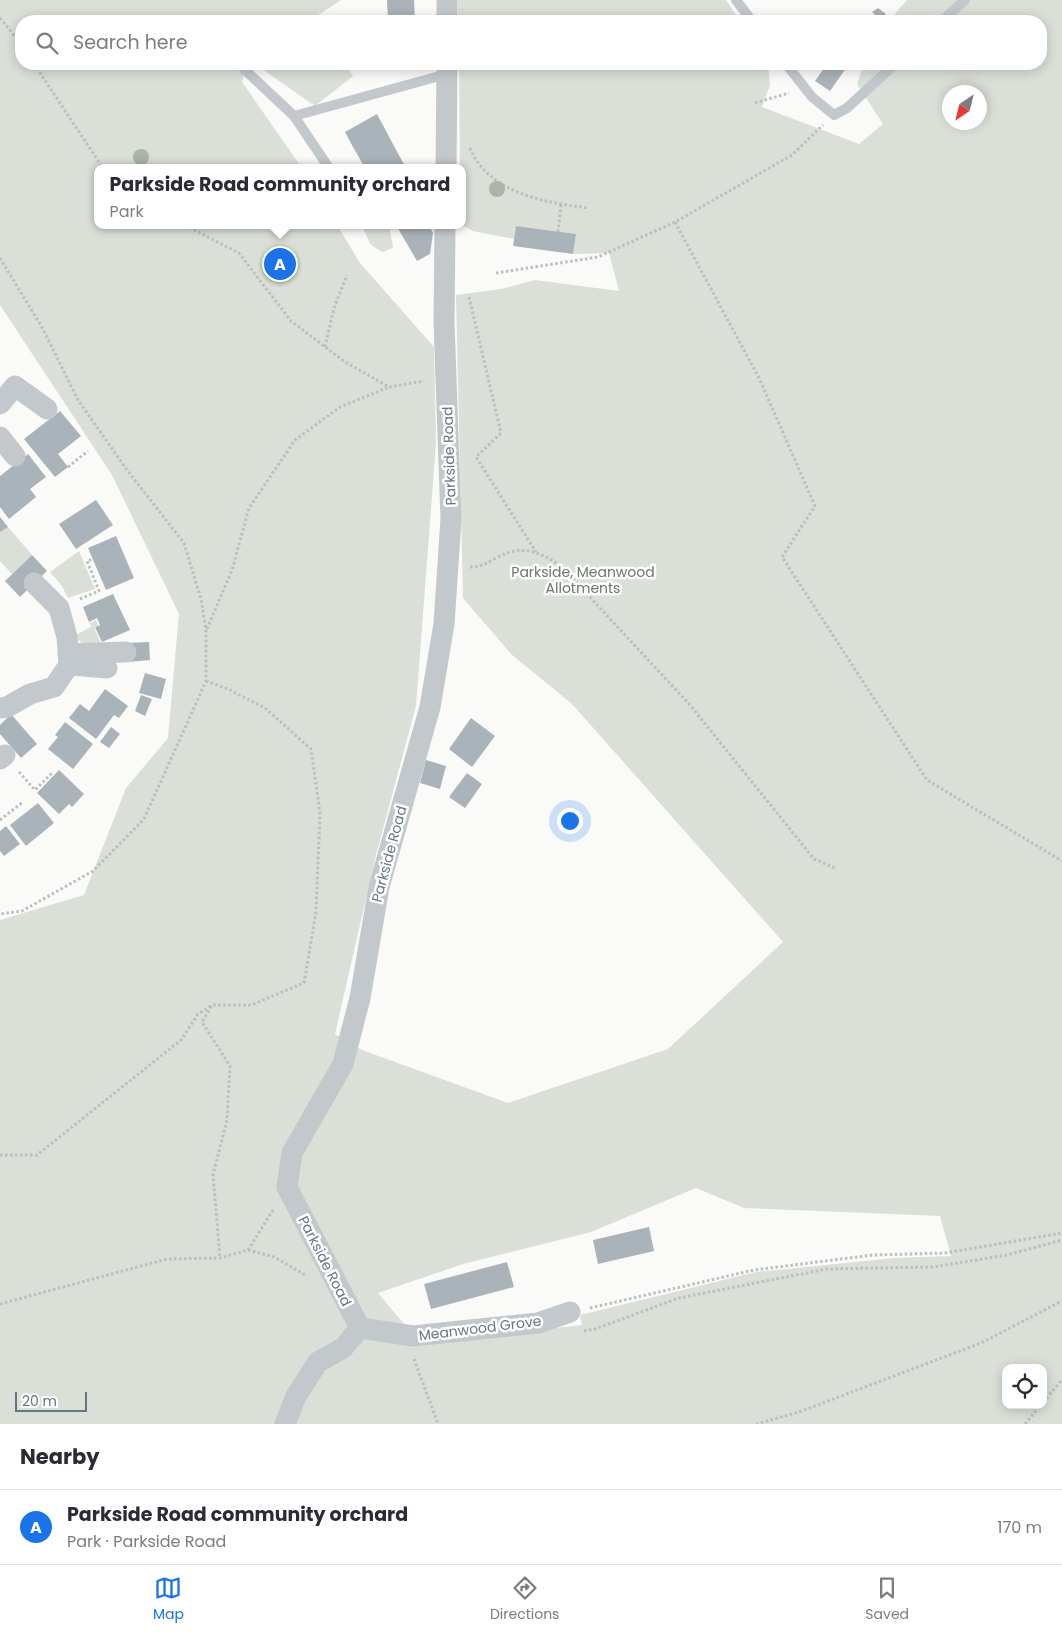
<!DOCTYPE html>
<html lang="en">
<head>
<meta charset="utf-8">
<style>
	:root { --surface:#fff; --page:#f7f7f7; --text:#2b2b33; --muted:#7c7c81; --line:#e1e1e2; --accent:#1a73e8 }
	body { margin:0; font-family:Poppins,sans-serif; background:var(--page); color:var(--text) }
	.controls { position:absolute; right:15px; bottom:15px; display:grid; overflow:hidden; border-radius:10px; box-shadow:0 2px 12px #0003 }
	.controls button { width:45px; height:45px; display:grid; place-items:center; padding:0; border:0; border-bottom:1px solid var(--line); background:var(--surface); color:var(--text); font:25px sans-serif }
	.compass { position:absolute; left:942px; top:85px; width:45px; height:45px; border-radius:50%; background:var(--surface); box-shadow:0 2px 12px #0003; rotate:215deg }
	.scale { position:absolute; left:15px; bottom:12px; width:72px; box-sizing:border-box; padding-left:5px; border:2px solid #657683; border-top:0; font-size:14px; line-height:18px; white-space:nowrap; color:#657683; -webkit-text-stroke:4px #fff; paint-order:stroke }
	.you { position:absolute; left:569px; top:820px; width:18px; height:18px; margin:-12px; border:4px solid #fff; border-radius:50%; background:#1a73e8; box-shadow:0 0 0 8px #1a73e833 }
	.badge { display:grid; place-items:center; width:32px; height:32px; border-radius:50%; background:var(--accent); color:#fff; font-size:16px; font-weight:700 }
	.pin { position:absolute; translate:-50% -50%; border:2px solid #fff; box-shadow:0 1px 5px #0006 }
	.popup { position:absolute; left:94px; top:164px; width:372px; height:65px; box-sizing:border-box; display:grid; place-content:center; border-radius:10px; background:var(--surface); filter:drop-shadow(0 1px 4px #0005); font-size:16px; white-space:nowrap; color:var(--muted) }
	.popup b { font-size:19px; color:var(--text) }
	.popup::after { content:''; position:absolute; left:50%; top:100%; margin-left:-10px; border:10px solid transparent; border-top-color:var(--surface) }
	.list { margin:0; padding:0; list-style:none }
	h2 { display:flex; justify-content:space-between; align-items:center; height:65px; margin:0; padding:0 20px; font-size:21px }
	h2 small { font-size:16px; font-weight:400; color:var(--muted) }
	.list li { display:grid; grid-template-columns:32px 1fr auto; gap:15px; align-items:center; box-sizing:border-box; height:75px; padding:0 20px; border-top:1px solid var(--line) }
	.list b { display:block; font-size:19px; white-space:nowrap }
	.list p { margin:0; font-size:16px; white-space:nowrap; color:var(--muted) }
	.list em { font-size:16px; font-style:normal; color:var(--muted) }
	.icon { flex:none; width:28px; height:28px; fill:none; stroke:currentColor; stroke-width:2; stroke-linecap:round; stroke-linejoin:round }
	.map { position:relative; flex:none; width:1062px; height:1424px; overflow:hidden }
	.search { position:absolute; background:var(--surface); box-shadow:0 2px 12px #0003; left:15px; right:15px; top:15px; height:55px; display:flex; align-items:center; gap:12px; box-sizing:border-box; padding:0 18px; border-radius:20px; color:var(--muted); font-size:19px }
	.sheet { height:140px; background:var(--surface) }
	nav { display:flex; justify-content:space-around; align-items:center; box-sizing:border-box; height:70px; border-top:1px solid var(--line); background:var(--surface); font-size:14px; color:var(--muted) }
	nav a { display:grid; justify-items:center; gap:2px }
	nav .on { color:var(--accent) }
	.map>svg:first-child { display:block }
	.green { fill:#dadfd7; fill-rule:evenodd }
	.building { fill:#aab3b9 }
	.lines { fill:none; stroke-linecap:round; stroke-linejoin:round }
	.path { stroke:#bbbfc2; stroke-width:3; stroke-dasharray:2.5 2.5; stroke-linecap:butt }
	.service { stroke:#c3c8cc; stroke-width:10 }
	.minor { stroke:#c3c8cc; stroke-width:21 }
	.tree { fill:#aab4a7 }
	.labels { text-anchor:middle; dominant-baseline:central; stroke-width:5; stroke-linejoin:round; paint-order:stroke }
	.street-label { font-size:14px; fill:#657683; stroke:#fff }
	.park-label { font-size:14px; fill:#687a64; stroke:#fff }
</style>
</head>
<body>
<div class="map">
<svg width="1062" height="1424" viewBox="0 0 1062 1424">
	<rect width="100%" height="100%" fill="#fafaf8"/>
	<g class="green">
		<path d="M0,0H341L315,17L318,21H21V64H246L242,82L302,168H98V225H337L360,263L434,347L436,443L416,706L376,855L335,1034L362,1050L508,1103L668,1049L783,942L572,704L511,654L463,598L456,295L501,289L535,280L619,291L609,253L573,254L576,234L516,226L514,239L473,231L462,225V168H460L459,64H768L770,85L762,107L859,144L883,124L857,84L864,64H1041V21H889L907,0H1062V1424H0V920L84,895L126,788L168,738L179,614L112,475L0,305ZM950,92H980V122H950ZM696,1188L744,1208L940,1216L951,1256L894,1258L756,1272L580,1315L582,1325L420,1343L378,1293L463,1264L591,1232ZM1006,1368H1043V1405H1006Z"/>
		<path d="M458,0H726L740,21H458Z"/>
		<path d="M255,64H345L353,76L315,106Z"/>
		<path d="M362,225H389L393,248L382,252L370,244Z"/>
		<path d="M8,527L32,555L12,574L0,561V532Z"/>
		<path d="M79,551L95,589L68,598L62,586L50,572Z"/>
		<path d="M96,620L98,625L94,627L101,644H83L74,636L91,627L90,623Z"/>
	</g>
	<g class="building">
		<path d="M387,0H414L415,21H388Z"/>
		<path d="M878,8L886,14L880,20L872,12Z"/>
		<path d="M827,64H849L830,91L815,81Z"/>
		<path d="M377,114L394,146L406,168H365L353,147L345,132Z"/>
		<path d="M396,225H429L433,233L430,254L417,261Z"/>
		<path d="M516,226L576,234L573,254L513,246Z"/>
		<path d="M60,411L81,436L58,454L68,467L55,477L24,439Z"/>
		<path d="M28,454L46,477L30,489L36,497L9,519L0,507V476Z"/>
		<path d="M96,500L113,525L76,549L59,524Z"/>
		<path d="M0,517L8,527L0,532Z"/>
		<path d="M116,536L134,578L106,590L88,548Z"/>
		<path d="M32,555L47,571L20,597L5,581Z"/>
		<path d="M113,594L130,630L102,642L95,627L100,625L97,618L89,622L83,607Z"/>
		<path d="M149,642L150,660L127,662L126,643Z"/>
		<path d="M145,673L166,679L161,699L139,693Z"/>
		<path d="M105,689L128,706L119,718L114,715L96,739L69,718L80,704L89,711Z"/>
		<path d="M141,695L152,699L145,716L135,711Z"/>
		<path d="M11,714L37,744L21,758L0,734V725Z"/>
		<path d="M471,718L495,736L472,767L449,749Z"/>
		<path d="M65,722L93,744L73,769L48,749L58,737L55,735Z"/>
		<path d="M111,727L120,734L109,748L100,742Z"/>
		<path d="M426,760L446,766L440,789L420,783Z"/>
		<path d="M59,770L84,794L72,807L69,804L59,814L37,793Z"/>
		<path d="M467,773L482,784L465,808L449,797Z"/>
		<path d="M38,803L54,823L26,846L10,825Z"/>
		<path d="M6,826L20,844L4,856L0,851V831Z"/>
		<path d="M649,1227L654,1251L598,1264L593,1240Z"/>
		<path d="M507,1262L514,1287L431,1309L424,1284Z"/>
	</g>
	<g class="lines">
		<g class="path">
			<path d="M0,18L21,44"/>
			<path d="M34,64L103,168"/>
			<path d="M755,103L789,93"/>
			<path d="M470,148C488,193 546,203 589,208"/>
			<path d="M675,222L759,378L815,506L782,557L927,780L1062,861"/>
			<path d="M185,225L239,253L291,321L345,362L389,387L424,381"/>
			<path d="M558,232L561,205"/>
			<path d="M0,258L43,329L78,400L127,470L184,543L201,599L206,630V681L144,819L93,871L22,911L0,914"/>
			<path d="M496,273L598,257L675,222L792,155L823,125"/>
			<path d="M469,297L501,433L476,457L536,552"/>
			<path d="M325,347L334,308L347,275"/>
			<path d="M68,467L88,451"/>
			<path d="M470,567C481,567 487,563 496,558C522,544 540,551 562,567L690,705L814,859L837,869"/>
			<path d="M80,599L99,591L87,561L93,559"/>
			<path d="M207,629L232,570L249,508L295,440L340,407L389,387"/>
			<path d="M206,681L228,689L265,708L311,749L320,813L316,912L304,983L251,1005H212L202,1022L230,1066L227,1120L213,1175L220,1258"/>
			<path d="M19,772L35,790L53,772"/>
			<path d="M0,820L23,802"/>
			<path d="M0,1155H37L181,1040L198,1014L211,1006"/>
			<path d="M248,1250L274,1257L307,1276"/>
			<path d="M0,1304L167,1259L220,1258L248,1250L273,1210"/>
			<path d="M590,1308L754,1270L873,1255L945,1253L1062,1233"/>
			<path d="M584,1331L595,1329L679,1298L827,1269L933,1267L1007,1255L1062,1240"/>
			<path d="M414,1359L438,1424"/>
			<path d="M1043,1402L1062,1380"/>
			<path d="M756,1424L799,1412L981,1343L1062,1301"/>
			<path d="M1025,1424L1041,1405"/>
		</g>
		<g class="service">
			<path d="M736,0L752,21"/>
			<path d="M942,21L965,0"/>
			<path d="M786,64L812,97L834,115L847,108L895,64"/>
			<path d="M244,69L294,116"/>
			<path d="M329,168L294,116L447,74"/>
		</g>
		<g class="minor">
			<path d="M447,0V21"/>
			<path d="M446,168L447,64"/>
			<path d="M0,404L15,386L47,409"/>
			<path d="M0,437L15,456"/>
			<path d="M68,654L126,652"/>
			<path d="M72,665L107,668"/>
			<path d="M0,708L7,707L30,694L54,687L69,665L67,637L59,608L34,583"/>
			<path d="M0,759L5,755"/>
			<path d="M360,1328L287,1187L292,1153L343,1064L360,998L379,887L430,707L444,624L451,519L444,322L445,225"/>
			<path d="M360,1328L413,1336L538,1323L570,1312"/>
			<path d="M285,1424L296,1396L318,1362L343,1348L360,1328"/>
		</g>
	</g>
	<g class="tree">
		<circle cx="141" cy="157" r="8"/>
		<circle cx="497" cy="189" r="8"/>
	</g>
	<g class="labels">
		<g class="street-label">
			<text transform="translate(449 456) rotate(-92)">Parkside Road</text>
			<text transform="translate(389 854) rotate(-75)">Parkside Road</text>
			<text transform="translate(325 1261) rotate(63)">Parkside Road</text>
			<text transform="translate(480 1328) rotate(-7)">Meanwood Grove</text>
		</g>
		<g class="park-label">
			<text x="583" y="572">Parkside, Meanwood<tspan x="583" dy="16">Allotments</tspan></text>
		</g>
	</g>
</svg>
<div class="controls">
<button><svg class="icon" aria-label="locate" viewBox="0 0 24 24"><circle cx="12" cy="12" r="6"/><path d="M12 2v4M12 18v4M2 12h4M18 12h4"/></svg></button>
</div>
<svg class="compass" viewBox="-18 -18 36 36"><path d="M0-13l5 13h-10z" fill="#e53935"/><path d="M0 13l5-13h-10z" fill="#7c7c81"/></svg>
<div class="scale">20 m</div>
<div class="you"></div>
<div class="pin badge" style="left:280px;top:264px">A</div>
<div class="popup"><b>Parkside Road community orchard</b>Park</div>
<div class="search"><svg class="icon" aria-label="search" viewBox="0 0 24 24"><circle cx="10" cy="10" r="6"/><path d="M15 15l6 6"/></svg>Search here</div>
</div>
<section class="sheet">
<h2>Nearby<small></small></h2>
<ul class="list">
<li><span class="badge">A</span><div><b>Parkside Road community orchard</b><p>Park · Parkside Road</p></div><em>170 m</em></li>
</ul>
</section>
<nav>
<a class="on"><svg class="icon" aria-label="map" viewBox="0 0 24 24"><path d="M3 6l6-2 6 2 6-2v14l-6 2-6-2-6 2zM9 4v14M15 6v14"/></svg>Map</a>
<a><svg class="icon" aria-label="directions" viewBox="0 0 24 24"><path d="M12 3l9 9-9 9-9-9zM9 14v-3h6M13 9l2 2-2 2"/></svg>Directions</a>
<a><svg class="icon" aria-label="saved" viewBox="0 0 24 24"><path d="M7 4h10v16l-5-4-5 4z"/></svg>Saved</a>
</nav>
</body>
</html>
